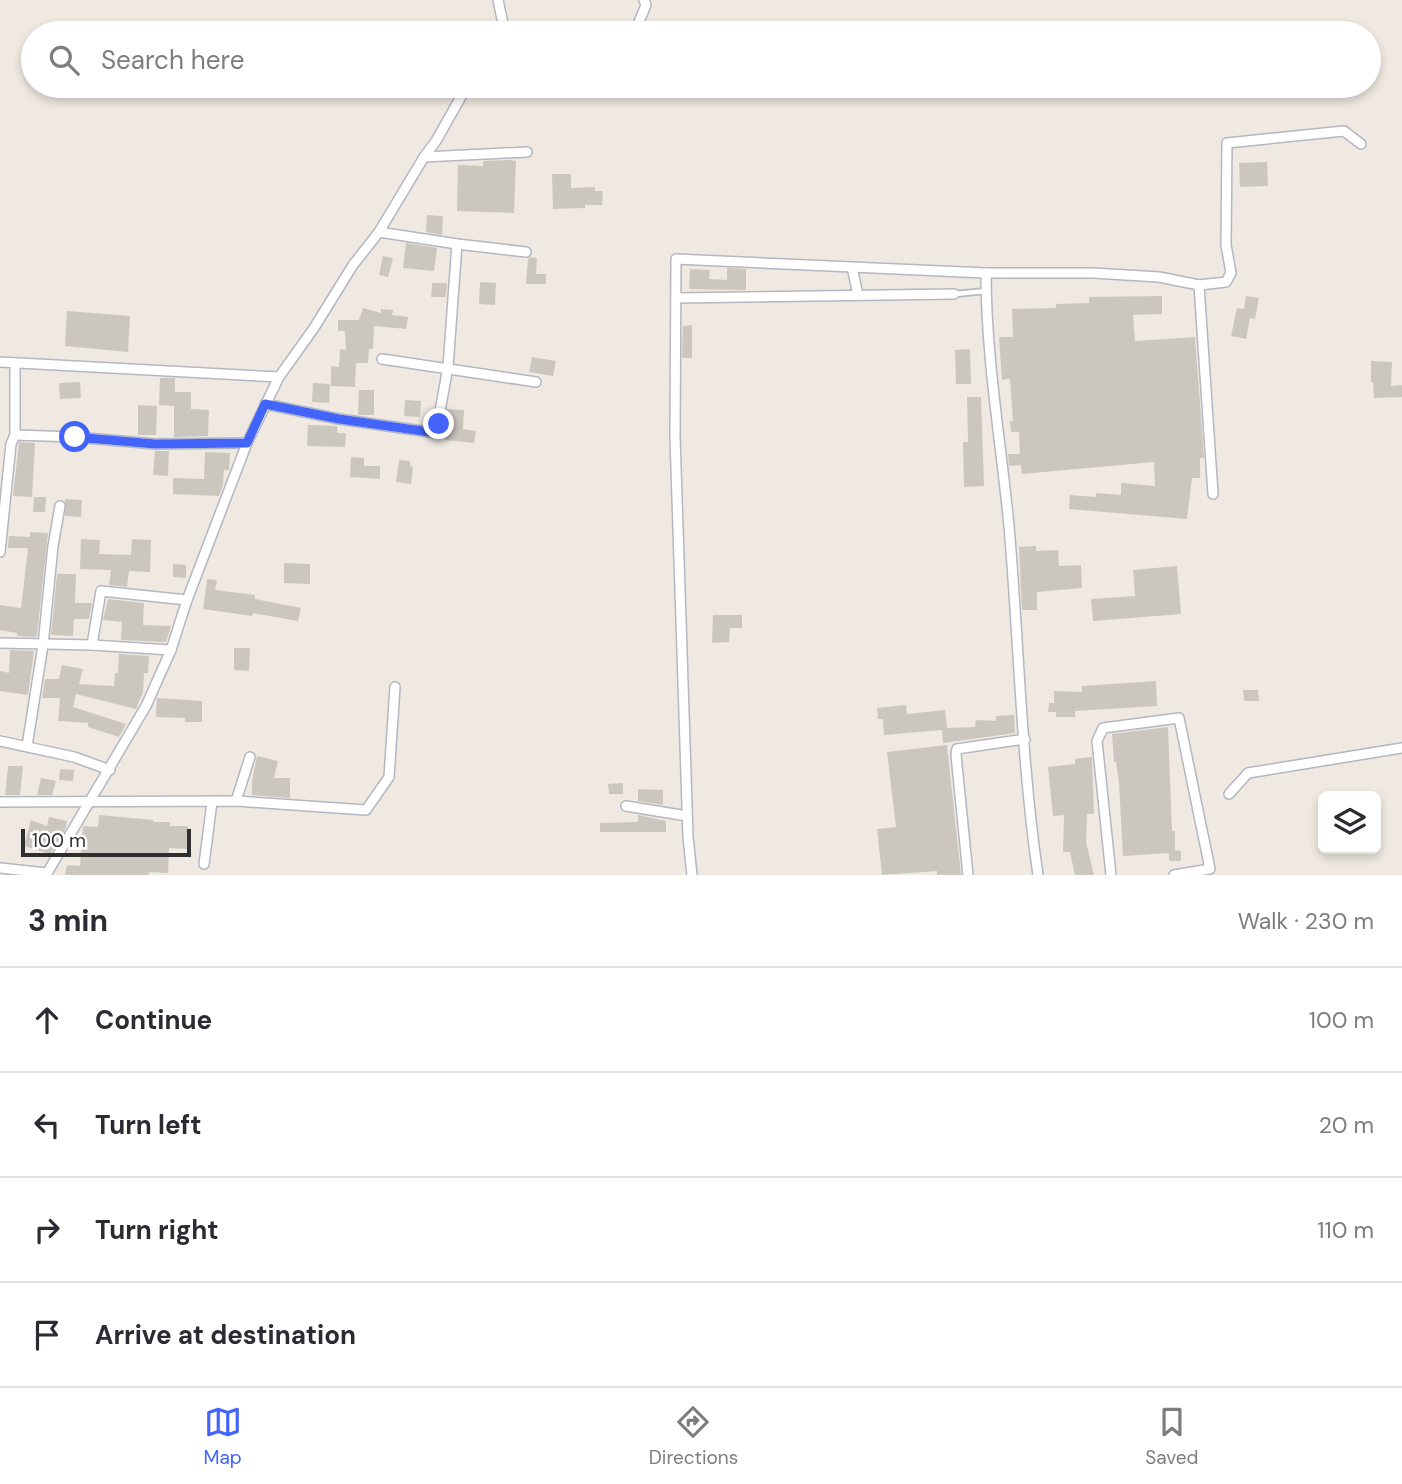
<!DOCTYPE html>
<html lang="en">
<head>
<meta charset="utf-8">
<style>
	:root { --surface:#fff; --page:#f7f7f7; --text:#2b2b33; --muted:#7c7c81; --line:#e1e1e2; --accent:#4264fb }
	body { margin:0; font-family:"DM Sans",sans-serif; background:var(--page); color:var(--text) }
	.controls { position:absolute; right:21px; bottom:21px; display:grid; overflow:hidden; border-radius:10px; box-shadow:0 4px 10px #0003 }
	.controls button { width:63px; height:63px; display:grid; place-items:center; padding:0; border:0; border-bottom:2px solid var(--line); background:var(--surface); color:var(--text); font:35px sans-serif }
	.scale { position:absolute; left:21px; bottom:18px; width:170px; box-sizing:border-box; padding-left:7px; border:4px solid #2e2e2e; border-top:0; font-size:19px; line-height:24px; white-space:nowrap; color:#2e2e2e; -webkit-text-stroke:5px #fff; paint-order:stroke }
	.stop { position:absolute; width:21px; height:21px; margin:-16px; border:5px solid #4264fb; border-radius:50%; background:#fff }
	.stop.end { background:#4264fb; border-color:#fff; box-shadow:0 2px 7px #0008 }
	.list { margin:0; padding:0; list-style:none }
	h2 { display:flex; justify-content:space-between; align-items:center; height:91px; margin:0; padding:0 28px; font-size:30px }
	h2 small { font-size:23px; font-weight:400; color:var(--muted) }
	.list li { display:grid; grid-template-columns:46px 1fr auto; gap:21px; align-items:center; box-sizing:border-box; height:105px; padding:0 28px; border-top:2px solid var(--line) }
	.list b { display:block; font-size:26px; white-space:nowrap }
	.list em { font-size:23px; font-style:normal; color:var(--muted) }
	.icon { flex:none; width:38px; height:38px; fill:none; stroke:currentColor; stroke-width:2; stroke-linecap:round; stroke-linejoin:round }
	.map { position:relative; flex:none; width:1402px; height:875px; overflow:hidden }
	.search { position:absolute; background:var(--surface); box-shadow:0 4px 10px #0003; left:21px; right:21px; top:21px; height:77px; display:flex; align-items:center; gap:18px; box-sizing:border-box; padding:0 24px; border-radius:38px; color:var(--muted); font-size:26px }
	.sheet { height:511px; background:var(--surface) }
	nav { display:flex; justify-content:space-around; align-items:center; box-sizing:border-box; height:98px; border-top:2px solid var(--line); background:var(--surface); font-size:19px; color:var(--muted) }
	nav a { display:grid; justify-items:center; gap:4px }
	nav .on { color:var(--accent) }
	.map>svg:first-child { display:block }
	.building { fill:#cbc7bf }
	.lines { fill:none; stroke-linecap:round; stroke-linejoin:round }
	.service-casing { stroke:#b4b7c1; stroke-width:8 }
	.minor-casing { stroke:#b4b7c1; stroke-width:12 }
	.service { stroke:#fff; stroke-width:4.5 }
	.minor { stroke:#fff; stroke-width:9 }
	.route { stroke:#4264fb; stroke-width:9 }
</style>
</head>
<body>
<div class="map">
<svg width="1402" height="875" viewBox="0 0 1402 875">
	<rect width="100%" height="100%" fill="#efe9e1"/>
	<g class="building">
		<path d="M510,160L516,161L514,213L457,211L458,165L483,166V161Z"/>
		<path d="M1267,162L1268,186L1240,187L1239,163Z"/>
		<path d="M552,174H571V188L595,187V191H603L602,205H585V208L553,209Z"/>
		<path d="M427,215L443,216L442,235L426,232Z"/>
		<path d="M406,243L437,248L434,271L403,268Z"/>
		<path d="M383,256L393,258L388,277L379,275Z"/>
		<path d="M530,257L537,258L536,274H546V284H526L528,259Z"/>
		<path d="M727,268L746,269V290L689,289L690,269L710,270L709,279L727,280Z"/>
		<path d="M480,282L496,283L495,305L479,304Z"/>
		<path d="M432,283H447L446,297H431Z"/>
		<path d="M1162,296V314L1133,315L1135,341L1195,337L1204,458H1200V478H1192L1187,519L1069,509L1070,495L1096,497V493L1121,495V483L1155,486L1154,462L1022,474L1021,465L1009,466L1008,454H1020L1019,432H1011L1010,421H1013L1010,379L1002,380L999,337H1013L1012,309L1056,308V304L1089,303V297Z"/>
		<path d="M1246,296L1259,298L1255,319L1250,318L1246,339L1231,336L1237,308L1244,309Z"/>
		<path d="M363,308L381,313V309L393,310L392,315L408,317L406,329L374,326L373,349H369L368,363H356L355,387L331,386V366L339,367L340,349L346,350L345,331H338V320H359Z"/>
		<path d="M67,311L130,316L128,352L65,346Z"/>
		<path d="M692,325V358H682L683,326Z"/>
		<path d="M970,349L971,384H956L955,350Z"/>
		<path d="M532,357L556,361L553,376L529,372Z"/>
		<path d="M1371,361L1392,362L1391,386L1402,385V397L1374,398L1373,382H1371Z"/>
		<path d="M160,378H175V392H191V409L209,410L208,436L174,437V406L159,405Z"/>
		<path d="M80,382L81,398L60,399L59,383Z"/>
		<path d="M313,383L330,384L329,403L312,402Z"/>
		<path d="M359,390H374V415H358Z"/>
		<path d="M967,397H981L984,486L964,487L963,442H968Z"/>
		<path d="M405,400L421,401L420,417L404,416Z"/>
		<path d="M138,405L157,406L156,435H138Z"/>
		<path d="M447,409L464,410L463,429L476,431L474,443L445,440Z"/>
		<path d="M308,425L337,426V433H346L345,447L307,446Z"/>
		<path d="M19,442L35,443L32,497L13,496Z"/>
		<path d="M155,451H169L168,476L153,475Z"/>
		<path d="M205,452L230,453L229,470H224L223,485L219,496L173,494V478L204,479Z"/>
		<path d="M351,457L364,458V466H380V479L350,477Z"/>
		<path d="M399,460L410,461V466L413,467L411,484L396,482Z"/>
		<path d="M34,497H46L45,512H33Z"/>
		<path d="M65,499L82,500L81,517L65,516Z"/>
		<path d="M30,532L48,533L37,635L35,637L17,636V633L0,630V605L21,608L28,548H8L9,536L30,537Z"/>
		<path d="M81,539L100,540L99,554L131,555L132,539L151,540L150,572L129,571L127,587L109,585L111,570L80,569Z"/>
		<path d="M1036,546V551L1058,550L1059,566L1081,565L1082,588L1037,592V610H1022L1019,547Z"/>
		<path d="M284,563L310,564V584L284,583Z"/>
		<path d="M173,564L186,565V578L173,577Z"/>
		<path d="M1177,566L1181,614L1093,621L1091,599L1135,596L1133,570Z"/>
		<path d="M57,574H76L75,603H92L89,619H74L73,636L51,635Z"/>
		<path d="M207,579L217,580L215,590L255,595V599L301,608L298,621L253,613L252,616L203,609Z"/>
		<path d="M108,599L144,603L143,625L171,626L166,642L121,640L122,622L103,620Z"/>
		<path d="M713,615H742V628H730L729,642L712,643Z"/>
		<path d="M234,648H250L249,671L234,670Z"/>
		<path d="M10,650L34,651L28,695L0,691V671L9,673Z"/>
		<path d="M119,654L149,656L148,673H144L143,692L136,709L76,694L73,707L126,724L119,737L88,727V723L58,721L60,698H42L45,679H59L62,665L83,669L79,684L114,686L115,673H118Z"/>
		<path d="M1156,681L1157,706L1075,711V717H1056V712H1048L1049,703H1054V691L1082,692V686Z"/>
		<path d="M1243,690H1258L1259,701H1244Z"/>
		<path d="M157,698L202,701V722H185V718L156,717Z"/>
		<path d="M906,705L907,714L945,710L947,728L975,727L976,720L996,721V716L1014,715L1015,733L943,743L942,730L884,735L883,719H878L877,708Z"/>
		<path d="M1168,727L1172,831H1175V850L1181,851V861H1169V853L1123,856L1119,783L1116,762H1114L1112,734Z"/>
		<path d="M947,745L961,875H937V871L882,875L877,829L896,827L887,752Z"/>
		<path d="M257,756L278,761L274,778H290V798L252,795V781Z"/>
		<path d="M1092,757L1094,814H1087L1086,842L1094,875H1075L1070,852H1063L1064,815L1053,816L1048,767L1075,764V759Z"/>
		<path d="M8,766H23L20,795H5Z"/>
		<path d="M60,769L74,770L73,781L59,780Z"/>
		<path d="M41,778L56,781L52,795H37Z"/>
		<path d="M623,783V794H609L608,784Z"/>
		<path d="M638,789L663,790V805L638,801Z"/>
		<path d="M99,815L153,820V822H170V826H188L187,849L169,848L168,873L149,872L148,875H65L67,865L80,866L83,826L98,827Z"/>
		<path d="M638,815L666,821V832H600V823L638,822Z"/>
		<path d="M49,817L67,821L65,830L50,854L24,846L31,820L47,826Z"/>
	</g>
	<g class="lines">
		<g class="service-casing">
			<path id="service" d="M955,294L986,291"/>
		</g>
		<g class="minor-casing">
			<g id="minor">
				<path d="M498,0L505,33"/>
				<path d="M622,33L636,29L646,5L644,0"/>
				<path d="M424,157L527,152"/>
				<path d="M379,232L457,244L526,252"/>
				<path d="M852,267L858,295"/>
				<path d="M1199,285L1213,494"/>
				<path d="M676,298L954,294"/>
				<path d="M382,359L536,382"/>
				<path d="M0,362L279,377"/>
				<path d="M265,404L339,419L436,433L448,367L457,244"/>
				<path d="M15,435L75,437L155,444L247,443"/>
				<path d="M0,552L11,444L15,435V363"/>
				<path d="M0,643L92,645L171,650"/>
				<path d="M92,645L101,591L187,600"/>
				<path d="M0,741L74,757L110,770"/>
				<path d="M27,746L43,645L53,546L60,506"/>
				<path d="M1229,794L1248,773L1402,748"/>
				<path d="M236,801L250,757"/>
				<path d="M0,802L236,801L366,810L389,777L395,687"/>
				<path d="M626,806L687,816"/>
				<path d="M204,864L212,802"/>
				<path d="M0,868L47,873"/>
				<path d="M46,875L146,706L171,650L187,600L247,443L279,377L314,328L353,265L379,232L424,157L436,141L467,86"/>
				<path d="M692,875L688,837L675,436L676,259L986,273"/>
				<path d="M968,875L956,755L957,749L1025,739"/>
				<path d="M1038,875C1021,760 1019,642 1009,526C1001,442 986,358 986,273H1093L1159,277L1199,285L1226,282L1231,273L1226,245L1227,143L1344,131L1361,144"/>
				<path d="M1111,875L1097,741L1103,728L1179,718L1210,869L1174,875"/>
			</g>
		</g>
		<use href="#service" class="service"/>
		<use href="#minor" class="minor"/>
	</g>
	<g class="lines">
		<path class="route" d="M75,437L155,444L247,443L265,404L339,419L436,433L439,424"/>
	</g>
</svg>
<div class="controls">
<button><svg class="icon" aria-label="layers" viewBox="0 0 24 24"><path d="M12 4l9 5-9 5-9-5zM3 14l9 5 9-5"/></svg></button>
</div>
<div class="scale">100 m</div>
<div class="stop" style="left:75px;top:437px"></div>
<div class="stop end" style="left:439px;top:424px"></div>
<div class="search"><svg class="icon" aria-label="search" viewBox="0 0 24 24"><circle cx="10" cy="10" r="6"/><path d="M15 15l6 6"/></svg>Search here</div>
</div>
<section class="sheet">
<h2>3 min<small>Walk · 230 m</small></h2>
<ul class="list">
<li><svg class="icon" aria-label="ahead" viewBox="0 0 24 24"><path d="M12 20V5M6 11l6-6 6 6"/></svg><div><b>Continue</b></div><em>100 m</em></li>
<li><svg class="icon" aria-label="left" viewBox="0 0 24 24"><path d="M17 20v-9H6M10 6l-5 5 5 5"/></svg><div><b>Turn left</b></div><em>20 m</em></li>
<li><svg class="icon" aria-label="right" viewBox="0 0 24 24"><path d="M7 20v-9h11M14 6l5 5-5 5"/></svg><div><b>Turn right</b></div><em>110 m</em></li>
<li><svg class="icon" aria-label="arrive" viewBox="0 0 24 24"><path d="M6 21V4h12l-3 4 3 4H6"/></svg><div><b>Arrive at destination</b></div></li>
</ul>
</section>
<nav>
<a class="on"><svg class="icon" aria-label="map" viewBox="0 0 24 24"><path d="M3 6l6-2 6 2 6-2v14l-6 2-6-2-6 2zM9 4v14M15 6v14"/></svg>Map</a>
<a><svg class="icon" aria-label="directions" viewBox="0 0 24 24"><path d="M12 3l9 9-9 9-9-9zM9 14v-3h6M13 9l2 2-2 2"/></svg>Directions</a>
<a><svg class="icon" aria-label="saved" viewBox="0 0 24 24"><path d="M7 4h10v16l-5-4-5 4z"/></svg>Saved</a>
</nav>
</body>
</html>
